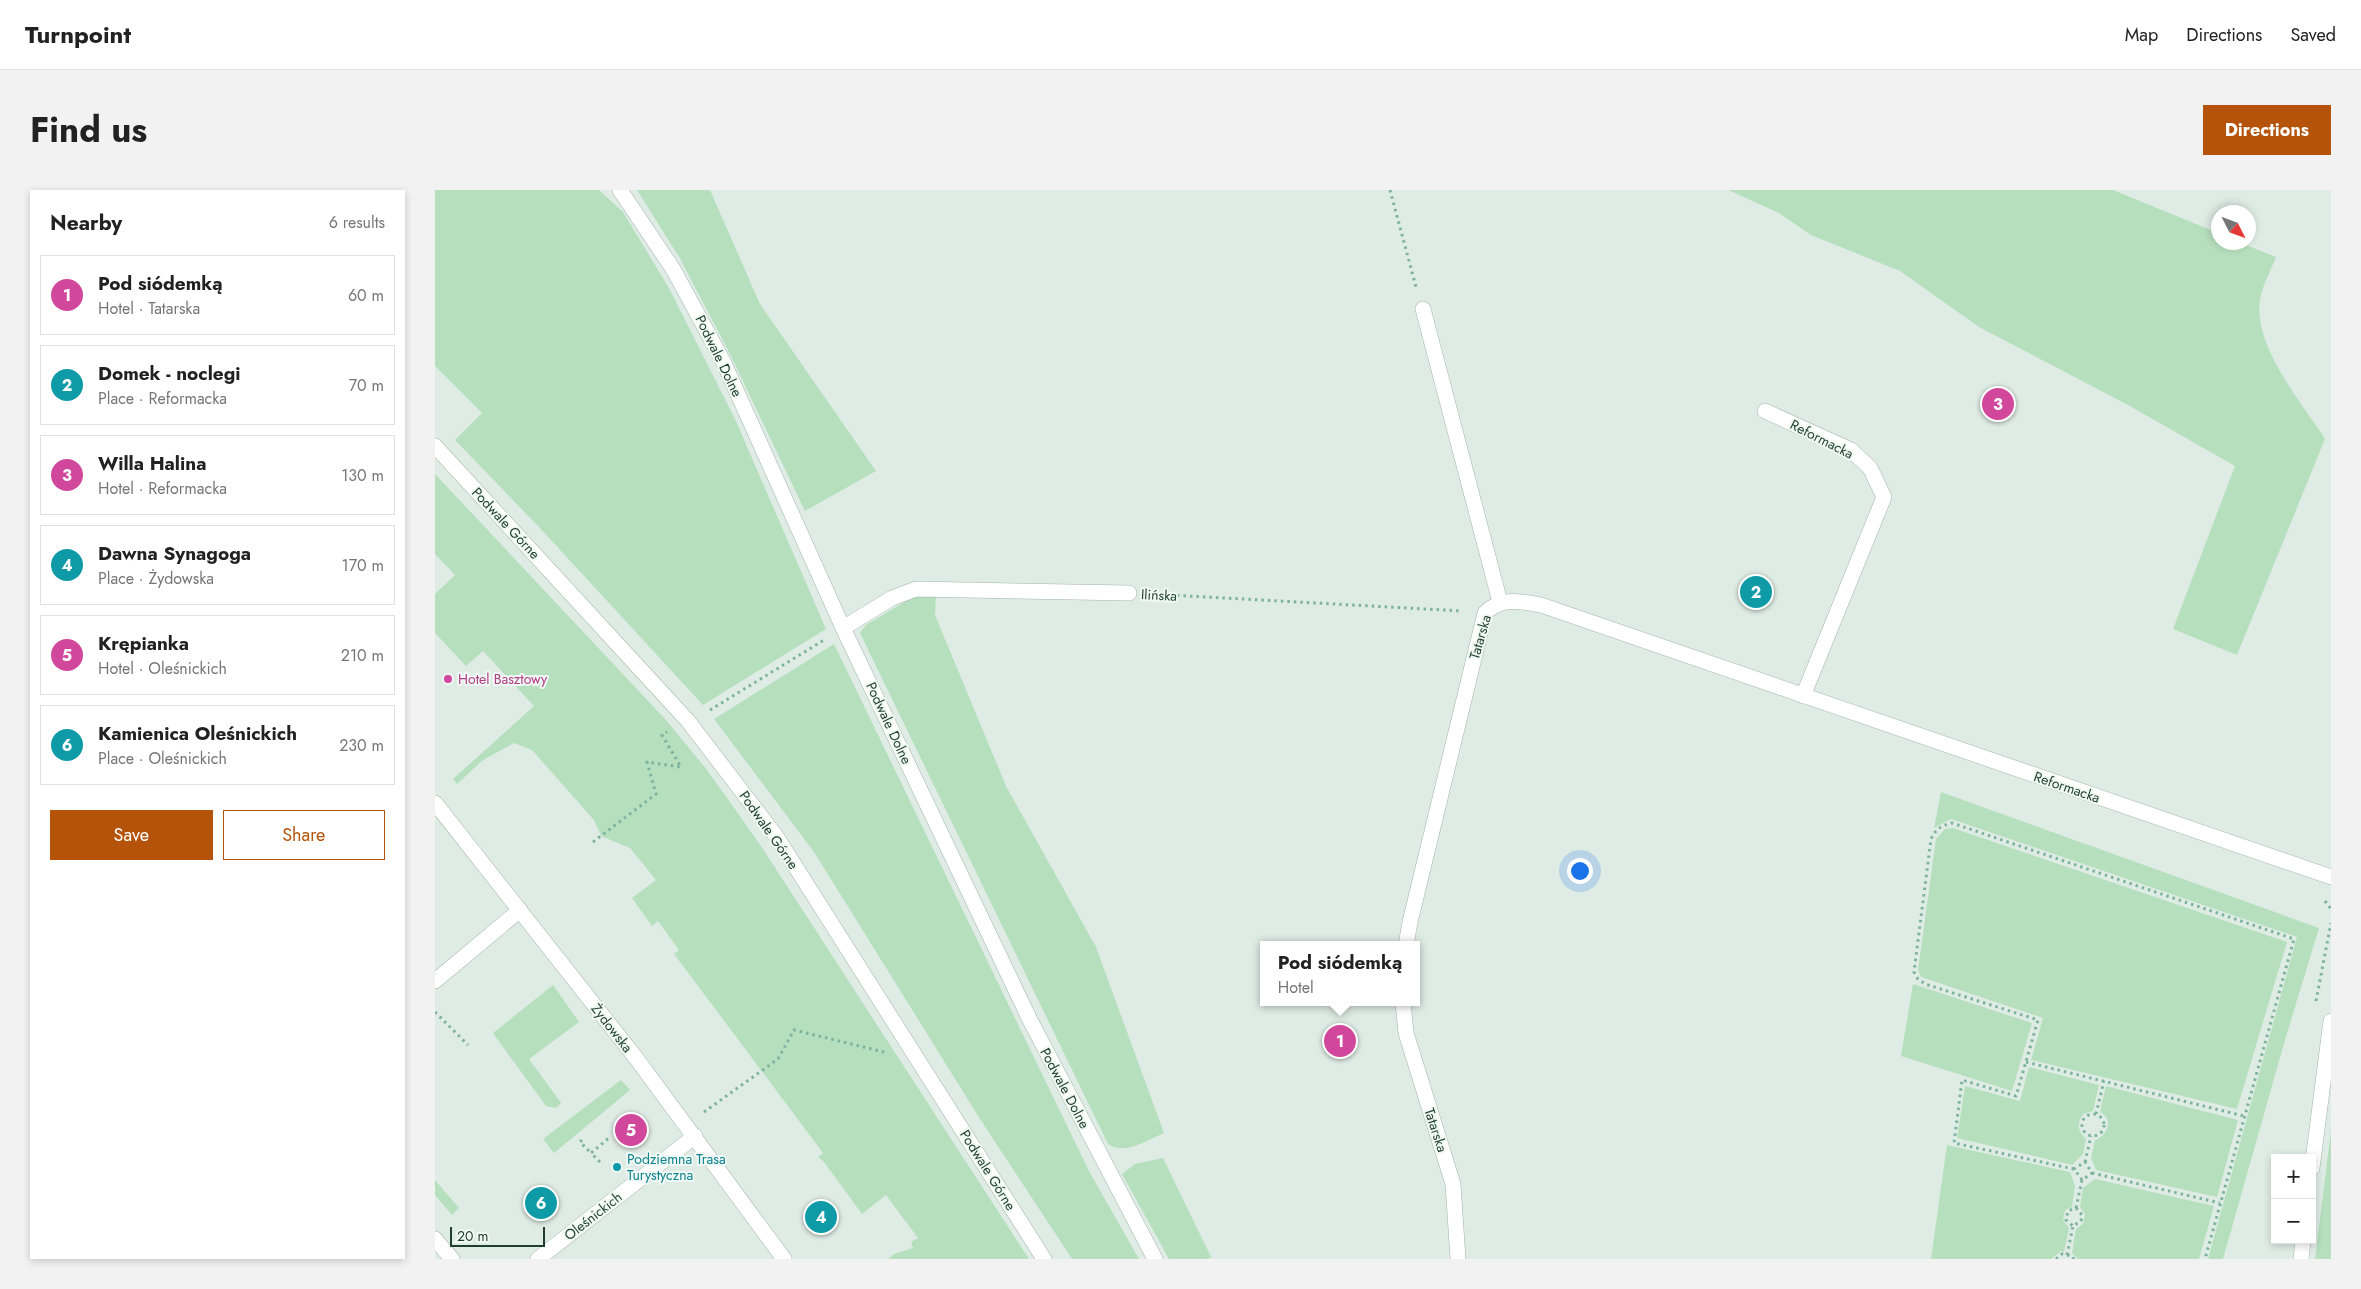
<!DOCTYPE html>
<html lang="en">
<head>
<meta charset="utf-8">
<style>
	:root { --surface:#fff; --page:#f2f2f2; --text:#222; --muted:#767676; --line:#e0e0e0; --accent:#b45309 }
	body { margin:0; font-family:Jost,sans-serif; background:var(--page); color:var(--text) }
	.controls { position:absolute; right:15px; bottom:15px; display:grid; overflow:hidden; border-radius:0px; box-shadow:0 2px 8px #0003 }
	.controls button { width:45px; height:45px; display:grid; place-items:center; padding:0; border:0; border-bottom:1px solid var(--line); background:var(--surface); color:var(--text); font:25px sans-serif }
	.compass { position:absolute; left:1776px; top:15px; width:45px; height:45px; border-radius:50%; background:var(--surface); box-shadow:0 2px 8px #0003; rotate:132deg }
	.scale { position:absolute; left:15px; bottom:12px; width:95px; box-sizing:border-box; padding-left:5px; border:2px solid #1f3d33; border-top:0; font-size:14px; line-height:18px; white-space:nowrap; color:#1f3d33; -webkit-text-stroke:4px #f0f8f3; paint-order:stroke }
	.you { position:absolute; left:1144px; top:680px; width:18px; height:18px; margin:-12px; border:4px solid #fff; border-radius:50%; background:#1a73e8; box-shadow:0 0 0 8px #1a73e833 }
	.badge { display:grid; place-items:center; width:32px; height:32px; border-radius:50%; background:var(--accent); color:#fff; font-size:16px; font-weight:700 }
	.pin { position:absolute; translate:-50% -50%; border:2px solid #fff; box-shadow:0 1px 5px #0006 }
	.popup { position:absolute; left:825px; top:751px; width:160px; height:65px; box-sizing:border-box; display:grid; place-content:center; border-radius:0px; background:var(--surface); filter:drop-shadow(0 1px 4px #0005); font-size:16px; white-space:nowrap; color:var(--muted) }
	.popup b { font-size:19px; color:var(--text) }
	.popup::after { content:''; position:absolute; left:50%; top:100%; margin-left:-10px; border:10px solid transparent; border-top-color:var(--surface) }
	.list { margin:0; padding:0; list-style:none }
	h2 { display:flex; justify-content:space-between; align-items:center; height:65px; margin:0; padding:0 20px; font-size:21px }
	h2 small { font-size:16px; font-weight:400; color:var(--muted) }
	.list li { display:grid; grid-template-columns:32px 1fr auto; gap:15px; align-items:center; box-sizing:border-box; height:80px; margin:0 10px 10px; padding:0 10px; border:1px solid var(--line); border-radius:0px }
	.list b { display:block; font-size:19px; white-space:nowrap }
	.list p { margin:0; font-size:16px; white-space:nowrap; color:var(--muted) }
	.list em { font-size:16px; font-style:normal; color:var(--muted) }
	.actions { display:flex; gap:10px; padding:15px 20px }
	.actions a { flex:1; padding:11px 0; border:1px solid var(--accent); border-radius:0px; text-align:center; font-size:18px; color:var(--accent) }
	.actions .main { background:var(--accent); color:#fff }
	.map { position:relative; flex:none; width:1896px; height:1069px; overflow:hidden; border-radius:0px }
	header { display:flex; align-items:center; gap:30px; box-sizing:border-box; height:70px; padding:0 25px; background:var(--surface); border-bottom:1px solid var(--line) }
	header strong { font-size:24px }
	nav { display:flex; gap:28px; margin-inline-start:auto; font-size:18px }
	.intro { display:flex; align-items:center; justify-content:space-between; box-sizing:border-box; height:120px; padding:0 30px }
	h1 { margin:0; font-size:35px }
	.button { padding:12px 22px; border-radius:0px; background:var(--accent); color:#fff; font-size:18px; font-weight:700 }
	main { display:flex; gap:30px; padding:0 30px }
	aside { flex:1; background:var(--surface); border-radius:0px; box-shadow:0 2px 8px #0003 }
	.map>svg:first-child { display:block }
	.green { fill:#b6dfbe }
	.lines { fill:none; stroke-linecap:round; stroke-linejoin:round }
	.minor-casing { stroke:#a2b4ac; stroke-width:16 }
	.path { stroke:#7db29e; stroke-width:3; stroke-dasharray:2.5 4; stroke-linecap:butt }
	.minor { stroke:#fff; stroke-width:15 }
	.hotel-dot { fill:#d1479c; stroke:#f0f8f3; stroke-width:2 }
	.culture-dot { fill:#0f9aa8; stroke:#f0f8f3; stroke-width:2 }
	.labels { text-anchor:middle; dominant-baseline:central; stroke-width:4; stroke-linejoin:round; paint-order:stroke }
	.street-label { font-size:14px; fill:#1f3d33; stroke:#f0f8f3 }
	.hotel-label { font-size:14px; fill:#b23c85; stroke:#f0f8f3; text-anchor:start }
	.culture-label { font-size:14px; fill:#0d838f; stroke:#f0f8f3; text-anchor:start }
</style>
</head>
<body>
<header>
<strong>Turnpoint</strong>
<nav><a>Map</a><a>Directions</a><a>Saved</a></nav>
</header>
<div class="intro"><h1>Find us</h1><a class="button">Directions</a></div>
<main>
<aside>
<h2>Nearby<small>6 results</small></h2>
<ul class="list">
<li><span class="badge" style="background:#d1479c">1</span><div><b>Pod siódemką</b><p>Hotel · Tatarska</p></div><em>60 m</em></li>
<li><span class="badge" style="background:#0f9aa8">2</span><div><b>Domek - noclegi</b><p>Place · Reformacka</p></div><em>70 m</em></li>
<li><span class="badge" style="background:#d1479c">3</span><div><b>Willa Halina</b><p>Hotel · Reformacka</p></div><em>130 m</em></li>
<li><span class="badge" style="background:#0f9aa8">4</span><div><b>Dawna Synagoga</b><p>Place · Żydowska</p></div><em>170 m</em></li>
<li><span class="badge" style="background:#d1479c">5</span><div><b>Krępianka</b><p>Hotel · Oleśnickich</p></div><em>210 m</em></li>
<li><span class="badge" style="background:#0f9aa8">6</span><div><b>Kamienica Oleśnickich</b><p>Place · Oleśnickich</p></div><em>230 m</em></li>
</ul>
<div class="actions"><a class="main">Save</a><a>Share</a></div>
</aside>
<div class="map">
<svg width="1896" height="1069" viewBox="0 0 1896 1069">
	<rect width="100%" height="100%" fill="#dfece5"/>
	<g class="green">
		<path d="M0,0H164L188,22L234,98L300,229L391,439L268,515L103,336L20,250L47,223L0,176Z"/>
		<path d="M202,0H275L325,114L441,281L370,321L294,162L244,67Z"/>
		<path d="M1293,0H1678L1783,43L1784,52L1806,53L1841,67C1836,80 1827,96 1825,110C1818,155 1866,212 1890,249L1802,465L1738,439L1800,276L1693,215L1544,137L1465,81L1376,45L1344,23Z"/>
		<path d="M0,284L231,530L272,580L324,653L594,1069H453L459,1064L478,1058L476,1052L483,1048L451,1005L427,1024L389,972L383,967L388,963L239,764L244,760L223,731L217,736L197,708L221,690L195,658L166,646L159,630L97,560L79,553L48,570L22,594L18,589L99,516L48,461L31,476L0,443V404L20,385L0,364Z"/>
		<path d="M481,405H501L500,425L571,596L661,757L729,943C712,950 690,966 673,954L425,443L431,435Z"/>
		<path d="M399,454L654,981L704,1069H637L545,929L379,662L279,529Z"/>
		<path d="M1506,602L1884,738L1850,850L1788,1069H1773L1862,747L1516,629L1499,638Z"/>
		<path d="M1518,638L1852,752L1802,919L1596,870L1608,828L1486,787L1483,780L1501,649L1510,639Z"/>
		<path d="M1478,794L1597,833L1577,901L1466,866Z"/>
		<path d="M118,795L144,832L94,869L126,913L121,918L111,916L58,843Z"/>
		<path d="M1594,877L1664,895L1658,921L1648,924C1642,934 1642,940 1651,949L1648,964L1637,975L1522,948L1530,896L1585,911Z"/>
		<path d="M186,890L195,900L119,963L108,949Z"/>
		<path d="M1671,896L1803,930L1782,1007L1661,980L1656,968L1660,950C1673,945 1679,930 1665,922Z"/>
		<path d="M1896,940V1069H1880Z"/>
		<path d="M1512,955L1635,982L1640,996L1637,1017L1630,1020L1628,1030L1634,1038L1629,1062L1626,1061L1616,1069H1496Z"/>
		<path d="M728,968L776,1067L773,1069H734L687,984L700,974Z"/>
		<path d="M1660,989L1779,1016L1764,1069H1643L1637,1063L1641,1039L1648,1034L1650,1024L1645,1017L1648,998Z"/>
		<path d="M0,990L24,1018L17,1025L0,1005Z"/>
	</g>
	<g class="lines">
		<g class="minor-casing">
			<g id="minor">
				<path d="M185,0L238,79L288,171L408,438L595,830L720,1069"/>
				<path d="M988,119L1065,412"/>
				<path d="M1330,221L1416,260L1435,278L1449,307L1368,506"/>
				<path d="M0,256L253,531L341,646L609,1069"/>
				<path d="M408,438L457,408L481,399L694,403"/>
				<path d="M0,613L201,868L349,1069"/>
				<path d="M971,755L975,732L1050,423C1066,407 1085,411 1106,415L1896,687"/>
				<path d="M0,791L85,720"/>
				<path d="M968,812L971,843L1018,994L1023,1069"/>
				<path d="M1877,978L1896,831"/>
				<path d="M0,1049L17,1069"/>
				<path d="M103,1069L260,946"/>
				<path d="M1866,1069L1868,1050"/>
			</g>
		</g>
		<g class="path">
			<path d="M955,0L981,97"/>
			<path d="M716,404L1027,421"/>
			<path d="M275,520L389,450"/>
			<path d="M158,652L221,604L212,572L246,577L227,545L232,542"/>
			<path d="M1890,711L1896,719"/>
			<path d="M1881,811L1896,733"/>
			<path d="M0,822L33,855"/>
			<path d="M1591,872L1809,926"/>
			<path d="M269,922L343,869L359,840L449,862"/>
			<circle cx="1658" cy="935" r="11"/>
			<path d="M1661,924L1669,891"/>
			<path d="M147,950L145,952L156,963"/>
			<path d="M165,972L156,963L175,947"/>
			<path d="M1650,972L1656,946"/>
			<path d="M1639,979L1519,953L1527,890L1581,906L1603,830L1490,794L1483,789L1479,782L1496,649C1501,639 1505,636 1517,633L1859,749L1770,1069"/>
			<path d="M1657,983L1785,1013"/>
			<path d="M1641,1018L1647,990L1657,983L1650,972L1639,979L1647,990"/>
			<path d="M1632,1065L1638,1036L1646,1031L1647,1025L1641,1018L1633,1021L1631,1030L1638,1036"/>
			<path d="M1621,1069L1627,1064L1637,1066L1639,1069"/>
		</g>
		<use href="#minor" class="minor"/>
	</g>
	<circle class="hotel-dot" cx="13" cy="489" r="5"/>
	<circle class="culture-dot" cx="182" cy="977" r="5"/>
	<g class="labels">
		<g class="street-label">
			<text transform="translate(284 166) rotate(64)">Podwale Dolne</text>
			<text transform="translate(1387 249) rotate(27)">Reformacka</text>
			<text transform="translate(71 333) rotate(47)">Podwale Górne</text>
			<text transform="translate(724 405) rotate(3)">Ilińska</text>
			<text transform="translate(1045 447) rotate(-74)">Tatarska</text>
			<text transform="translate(454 533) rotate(65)">Podwale Dolne</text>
			<text transform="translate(1632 597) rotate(19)">Reformacka</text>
			<text transform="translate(334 640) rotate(55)">Podwale Górne</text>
			<text transform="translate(177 838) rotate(52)">Żydowska</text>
			<text transform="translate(630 898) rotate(62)">Podwale Dolne</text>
			<text transform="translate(1001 940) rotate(72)">Tatarska</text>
			<text transform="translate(553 980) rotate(58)">Podwale Górne</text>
			<text transform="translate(158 1026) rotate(-38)">Oleśnickich</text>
		</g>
		<g class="hotel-label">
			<text x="23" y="489">Hotel Basztowy</text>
		</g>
		<g class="culture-label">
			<text x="192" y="969">Podziemna Trasa<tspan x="192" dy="16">Turystyczna</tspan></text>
		</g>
	</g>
</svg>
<div class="controls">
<button>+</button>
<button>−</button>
</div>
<svg class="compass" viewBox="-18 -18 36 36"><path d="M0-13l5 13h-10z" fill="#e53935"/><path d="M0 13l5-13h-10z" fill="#767676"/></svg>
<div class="scale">20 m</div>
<div class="you"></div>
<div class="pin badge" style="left:905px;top:851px;background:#d1479c">1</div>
<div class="popup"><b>Pod siódemką</b>Hotel</div>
<div class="pin badge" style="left:1321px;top:402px;background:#0f9aa8">2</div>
<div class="pin badge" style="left:1563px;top:214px;background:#d1479c">3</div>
<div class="pin badge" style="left:386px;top:1027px;background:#0f9aa8">4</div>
<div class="pin badge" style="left:196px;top:940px;background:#d1479c">5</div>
<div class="pin badge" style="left:106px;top:1013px;background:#0f9aa8">6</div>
</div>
</main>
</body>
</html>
